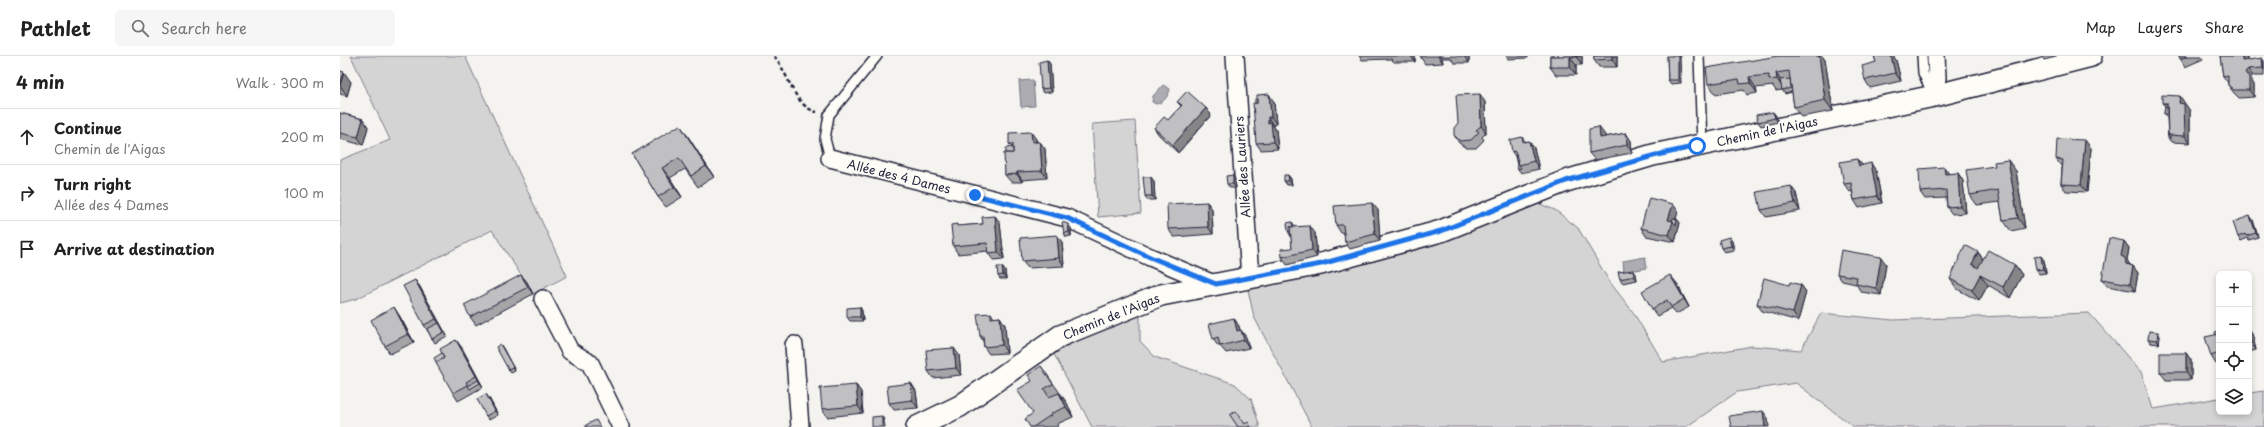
<!DOCTYPE html>
<html lang="en">
<head>
<meta charset="utf-8">
<style>
	:root { --surface:#fff; --page:#f6f6f6; --text:#222; --muted:#767676; --line:#e0e0e0 }
	body { margin:0; font-family:"Playpen Sans",sans-serif; background:var(--page); color:var(--text) }
	.controls { position:absolute; right:12px; bottom:12px; display:grid; overflow:hidden; border-radius:6px; box-shadow:0 2px 6px #0003 }
	.controls button { width:36px; height:36px; display:grid; place-items:center; padding:0; border:0; border-bottom:1px solid var(--line); background:var(--surface); color:var(--text); font:20px sans-serif }
	.stop { position:absolute; width:12px; height:12px; margin:-9px; border:3px solid #1a73e8; border-radius:50%; background:#fff }
	.stop.end { background:#1a73e8; border-color:#fff; box-shadow:0 1px 4px #0008 }
	.list { margin:0; padding:0; list-style:none }
	h2 { display:flex; justify-content:space-between; align-items:center; height:52px; margin:0; padding:0 16px; font-size:17px }
	h2 small { font-size:13px; font-weight:400; color:var(--muted) }
	.list li { display:grid; grid-template-columns:26px 1fr auto; gap:12px; align-items:center; box-sizing:border-box; height:56px; padding:0 16px; border-top:1px solid var(--line) }
	.list b { display:block; font-size:15px; white-space:nowrap }
	.list p { margin:0; font-size:13px; white-space:nowrap; color:var(--muted) }
	.list em { font-size:13px; font-style:normal; color:var(--muted) }
	.icon { flex:none; width:22px; height:22px; fill:none; stroke:currentColor; stroke-width:2; stroke-linecap:round; stroke-linejoin:round }
	.map { position:relative; flex:none; width:1924px; height:371px; overflow:hidden }
	header { display:flex; align-items:center; gap:24px; box-sizing:border-box; height:56px; padding:0 20px; background:var(--surface); border-bottom:1px solid var(--line) }
	header strong { font-size:19px }
	nav { display:flex; gap:22px; margin-inline-start:auto; font-size:14px }
	.search { width:280px; height:36px; background:var(--page); display:flex; align-items:center; gap:10px; box-sizing:border-box; padding:0 14px; border-radius:6px; color:var(--muted); font-size:15px }
	main { display:flex }
	aside { flex:1; background:var(--surface) }
	.map>svg:first-child { display:block }
	.green { fill:#d5d4d5; stroke:#7c7b88 }
	.water { fill:#acacb2; stroke:#757582 }
	.lines { fill:none; stroke-linecap:round; stroke-linejoin:round }
	.service-casing { stroke:#22223b; stroke-width:12 }
	.minor-casing { stroke:#22223b; stroke-width:20 }
	.tertiary-casing { stroke:#22223b; stroke-width:24 }
	.path { stroke:#22223b; stroke-width:2.5; stroke-dasharray:4 3; stroke-linecap:butt }
	.service { stroke:#fdfcf7; stroke-width:9 }
	.minor { stroke:#fdfcf7; stroke-width:17 }
	.tertiary { stroke:#fdfcf7; stroke-width:21 }
	.wall { fill:#a5a4a7; stroke:#22223b }
	.shaded-wall { fill:#868688; stroke:#22223b }
	.building { fill:#c0bfc2; stroke:#22223b }
	.route { stroke:#1a73e8; stroke-width:5 }
	.labels { text-anchor:middle; dominant-baseline:central; stroke-width:3.5; stroke-linejoin:round; paint-order:stroke }
	.street-label { font-size:12px; fill:#22223b; stroke:#fdfcf7 }
</style>
</head>
<body>
<header>
<strong>Pathlet</strong>
<div class="search"><svg class="icon" aria-label="search" viewBox="0 0 24 24"><circle cx="10" cy="10" r="6"/><path d="M15 15l6 6"/></svg>Search here</div>
<nav><a>Map</a><a>Layers</a><a>Share</a></nav>
</header>
<main>
<aside>
<h2>4 min<small>Walk · 300 m</small></h2>
<ul class="list">
<li><svg class="icon" aria-label="ahead" viewBox="0 0 24 24"><path d="M12 20V5M6 11l6-6 6 6"/></svg><div><b>Continue</b><p>Chemin de l'Aigas</p></div><em>200 m</em></li>
<li><svg class="icon" aria-label="right" viewBox="0 0 24 24"><path d="M7 20v-9h11M14 6l5 5-5 5"/></svg><div><b>Turn right</b><p>Allée des 4 Dames</p></div><em>100 m</em></li>
<li><svg class="icon" aria-label="arrive" viewBox="0 0 24 24"><path d="M6 21V4h12l-3 4 3 4H6"/></svg><div><b>Arrive at destination</b></div></li>
</ul>
</aside>
<div class="map">
<svg width="1924" height="371" viewBox="0 0 1924 371">
	<rect width="100%" height="100%" fill="#f4f3ef"/>
	<filter id="ink" filterUnits="userSpaceOnUse"><feTurbulence type="fractalNoise" baseFrequency=".025" numOctaves="2"/><feDisplacementMap in="SourceGraphic" scale="8" xChannelSelector="R" yChannelSelector="G"/><feConvolveMatrix kernelMatrix="1 2 1 2 8 2 1 2 1" color-interpolation-filters="sRGB"/></filter>
	<g filter="url(#ink)">
		<g class="green">
			<path d="M11,0H125L227,220L193,238L152,174L16,243L0,247V104L50,84Z"/>
			<path d="M795,65L801,157L758,161L752,68Z"/>
			<path d="M1197,147L1215,154L1238,172L1269,225L1293,256L1323,306L1412,290L1461,294L1481,257L1553,264L1749,257L1801,316L1813,353L1879,342V356H1909V337L1924,335V371H1514L1456,327L1397,336L1346,371H972L914,261L908,234L1027,207L1094,189Z"/>
			<path d="M800,258V285L815,301L895,328L911,343L920,371H752L714,298L738,283Z"/>
		</g>
		<g class="water">
			<path d="M693,24L695,50L681,51L679,25Z"/>
			<path d="M823,29L830,33C829,40 823,47 816,48L812,46L813,40Z"/>
			<path d="M1305,201L1307,212L1284,216L1283,205Z"/>
		</g>
		<g class="lines">
			<g class="service-casing">
				<g id="service">
					<path d="M1359,0L1362,89"/>
					<path d="M1582,0L1583,17L1592,37"/>
					<path d="M490,102L485,83L489,59L537,0"/>
				</g>
			</g>
			<g class="minor-casing">
				<g id="minor">
					<path d="M895,0L910,222"/>
					<path d="M1594,40L1597,22L1596,0"/>
					<path d="M490,102L727,162L810,201L876,229"/>
					<path d="M203,243L230,295L250,307L281,371"/>
					<path d="M454,289L460,371"/>
				</g>
			</g>
			<g class="tertiary-casing">
				<path id="tertiary" d="M577,371L620,350L720,280L821,239L981,208L1101,175L1226,125L1313,99L1594,40L1751,0"/>
			</g>
			<path class="path" d="M434,0C449,17 453,50 477,56"/>
			<use href="#service" class="service"/>
			<use href="#minor" class="minor"/>
			<use href="#tertiary" class="tertiary"/>
		</g>
		<g class="wall">
			<path d="M1019,0H1075V6H1054L1051,3L1022,4Z"/>
			<path d="M1080,0H1129V7H1114L1111,2H1102L1103,7L1085,8Z"/>
			<path d="M1166,0H1188V2L1168,3Z"/>
			<path d="M1210,0H1242V9H1236V19H1216L1210,11Z"/>
			<path d="M1254,0H1277V11H1259L1254,4Z"/>
			<path d="M1327,0L1341,27L1331,28L1328,24Z"/>
			<path d="M1438,0H1482L1485,4L1493,55L1461,61L1454,51L1452,36L1445,38L1442,34L1436,35L1433,30L1416,32L1417,37L1407,39L1404,34L1376,38L1368,28Z"/>
			<path d="M1534,0H1553L1556,4L1561,25L1530,32L1525,24L1536,6Z"/>
			<path d="M1701,0H1716V1L1704,4Z"/>
			<path d="M1839,0H1862L1863,3L1845,11Z"/>
			<path d="M1880,0H1907V4L1924,5V20H1913L1911,23L1914,29V41L1899,42L1894,37L1888,29V27L1883,20Z"/>
			<path d="M707,4L710,8L712,36L703,37L701,33Z"/>
			<path d="M0,15L11,26L7,40L0,38Z"/>
			<path d="M837,46L866,52L871,59L838,97L819,79L814,72L828,64L841,50Z"/>
			<path d="M934,46L936,68L933,69L936,74L938,93L921,94L916,87Z"/>
			<path d="M1145,46L1146,77L1142,81L1144,84L1136,92H1126L1119,87L1114,79Z"/>
			<path d="M1822,47L1845,48L1850,55V87L1831,86L1828,82L1827,62L1824,58L1825,50Z"/>
			<path d="M1433,56L1436,60L1438,66L1421,70L1418,66Z"/>
			<path d="M0,57L23,63L28,71L23,89L0,83Z"/>
			<path d="M1286,77L1291,85L1292,97L1255,104L1249,97L1265,79V81Z"/>
			<path d="M347,79L374,121L358,131L345,113L330,122L342,141L326,151L318,141L292,98Z"/>
			<path d="M1182,81L1186,86L1189,85L1194,92L1199,113L1181,117L1178,113L1175,100L1172,96Z"/>
			<path d="M696,83L697,86H700L705,93L707,122L682,124V126H671L665,119L666,97L672,91L669,88Z"/>
			<path d="M1751,92L1747,136L1726,135L1721,128L1722,111L1721,110L1716,103Z"/>
			<path d="M1517,103L1522,109L1536,115L1542,147L1519,152L1514,144L1512,135L1510,136L1504,128Z"/>
			<path d="M1676,115L1685,172L1671,175L1663,164L1660,146L1637,149L1630,139Z"/>
			<path d="M1618,117L1623,125L1626,157L1612,158L1607,151L1606,142L1585,143L1580,136L1609,118Z"/>
			<path d="M948,119L951,123L952,129H947L944,125Z"/>
			<path d="M895,123L896,132H890L887,128Z"/>
			<path d="M814,125L815,144H807L805,140Z"/>
			<path d="M1456,137L1460,155L1426,161L1421,154Z"/>
			<path d="M867,146L872,153L873,178L834,181L828,173Z"/>
			<path d="M1038,154L1040,185L1010,193L1005,186L1004,176L1001,177L996,169Z"/>
			<path d="M1338,155L1336,162L1337,163L1340,167L1335,186L1306,180L1301,172Z"/>
			<path d="M655,160L660,167L664,203L653,204L648,197V195L618,198L613,190L619,170L643,168Z"/>
			<path d="M1910,160L1913,164L1918,181L1909,184L1908,182L1901,185L1898,181Z"/>
			<path d="M955,170V171L975,177L977,201L947,209L942,201L952,192L951,179H950L948,175Z"/>
			<path d="M731,172V180L726,181L724,177Z"/>
			<path d="M1392,185L1394,194L1384,196L1381,192Z"/>
			<path d="M1784,185L1789,192L1787,204L1790,209L1793,210L1798,217L1795,235L1767,230L1762,223Z"/>
			<path d="M722,186L724,210L688,212L682,205Z"/>
			<path d="M1638,196L1643,203L1675,209L1682,219L1670,242L1648,229L1639,245L1617,233L1610,223Z"/>
			<path d="M1704,204L1706,217L1699,218L1696,214Z"/>
			<path d="M1546,208L1541,239L1521,236L1516,228L1502,225L1497,218Z"/>
			<path d="M662,211L665,215L666,223H660L658,220Z"/>
			<path d="M1293,214L1296,218L1297,224L1282,227L1280,223Z"/>
			<path d="M181,219L187,226L193,238L136,269L130,261Z"/>
			<path d="M75,224L80,231L107,280L95,287L84,269Z"/>
			<path d="M1336,226L1349,251L1336,258L1332,252L1317,260L1312,253Z"/>
			<path d="M1449,229H1461L1466,236L1458,265L1422,255L1417,248Z"/>
			<path d="M520,251L522,255L523,265H510L507,261Z"/>
			<path d="M651,257L654,262L660,261L665,269L667,297L649,298L644,291L643,285L640,280Z"/>
			<path d="M59,259L74,286L50,298L45,290Z"/>
			<path d="M899,270L900,274L906,281L909,292L886,297L880,290H878L873,283Z"/>
			<path d="M1909,274L1912,278L1916,294L1909,296Z"/>
			<path d="M1879,275V307L1876,308L1871,300L1876,279Z"/>
			<path d="M1820,280L1819,288L1811,287L1808,283Z"/>
			<path d="M116,284L122,292L143,331L118,345L113,337L102,297Z"/>
			<path d="M160,288L175,315L171,317L168,313Z"/>
			<path d="M1846,297L1851,304V324H1826L1820,316Z"/>
			<path d="M619,299L621,319L593,322L588,315Z"/>
			<path d="M701,310L727,347L733,361L717,368L718,370L716,371H690L693,357L692,325Z"/>
			<path d="M571,327L576,335L578,352L554,354L549,347Z"/>
			<path d="M516,329L521,336L523,357L487,361L482,353Z"/>
			<path d="M149,342L158,359L149,364L146,360Z"/>
		</g>
		<g class="shaded-wall">
			<path d="M1071,0H1075V6Z"/>
			<path d="M1098,0H1101L1102,2L1103,7Z"/>
			<path d="M1124,0H1129V7Z"/>
			<path d="M1237,0H1242V9L1237,1Z"/>
			<path d="M1272,0H1277V11L1272,3Z"/>
			<path d="M1338,0H1340L1341,27L1338,24Z"/>
			<path d="M1479,0H1482L1485,4L1493,55L1485,44Z"/>
			<path d="M1551,0H1553L1556,4L1561,25L1555,17Z"/>
			<path d="M1902,0H1907V13L1902,5Z"/>
			<path d="M1230,1L1236,9V19L1230,11Z"/>
			<path d="M1922,2L1924,5V14L1923,12Z"/>
			<path d="M707,4L710,8L712,36L709,32Z"/>
			<path d="M1908,13L1913,20L1911,23L1914,29V41L1909,34L1905,16Z"/>
			<path d="M4,16L11,26L7,40L0,29Z"/>
			<path d="M1436,17L1443,28L1444,34L1437,23Z"/>
			<path d="M1409,21L1416,32L1417,37L1410,27Z"/>
			<path d="M929,38L934,46L936,68L931,61Z"/>
			<path d="M1140,38L1145,46L1146,77L1141,70Z"/>
			<path d="M1840,40L1850,55V87L1845,80L1839,47Z"/>
			<path d="M866,52L871,59L838,97L833,89Z"/>
			<path d="M1433,56L1436,60L1438,66L1435,62Z"/>
			<path d="M928,61L936,74L938,93L933,86L928,67Z"/>
			<path d="M23,63L28,71L23,89L18,81Z"/>
			<path d="M340,69L347,79L374,121L366,110Z"/>
			<path d="M1259,71L1265,79L1266,90L1260,82Z"/>
			<path d="M691,76L696,83L697,94L692,86Z"/>
			<path d="M1286,77L1291,85L1292,97L1287,89Z"/>
			<path d="M1745,84L1751,92L1747,136L1741,129Z"/>
			<path d="M1189,85L1194,92L1199,113L1194,105Z"/>
			<path d="M700,86L705,93L707,122L702,115Z"/>
			<path d="M1517,103L1523,110H1519Z"/>
			<path d="M1668,104L1676,115L1685,172L1678,162Z"/>
			<path d="M1531,107L1536,115L1542,147L1537,140Z"/>
			<path d="M1604,111L1610,119L1605,118Z"/>
			<path d="M322,112L330,122L342,141L334,131Z"/>
			<path d="M677,116L682,124V126L677,118Z"/>
			<path d="M1618,117L1623,125L1626,157L1620,150Z"/>
			<path d="M893,119L895,123L896,132L893,128Z"/>
			<path d="M948,119L951,123L952,129L949,125Z"/>
			<path d="M811,121L814,125L815,144L812,140Z"/>
			<path d="M1451,130L1456,137L1460,155L1455,147Z"/>
			<path d="M867,146L872,153L873,178L868,171Z"/>
			<path d="M1032,147L1038,154L1040,185L1035,178Z"/>
			<path d="M1333,148L1338,155L1335,167L1337,163L1340,167L1335,186L1329,179L1328,164Z"/>
			<path d="M655,160L660,167L664,203L658,196Z"/>
			<path d="M1910,160L1913,164L1918,181L1916,177Z"/>
			<path d="M952,166L955,170L956,179L953,175Z"/>
			<path d="M728,168L731,172V180L729,176Z"/>
			<path d="M970,170L975,177L977,201L972,194Z"/>
			<path d="M717,179L722,186L724,210L719,202Z"/>
			<path d="M1389,181L1392,185L1394,194L1391,190Z"/>
			<path d="M1784,185L1789,192L1787,204L1790,209L1786,208L1781,200Z"/>
			<path d="M1638,196L1645,207L1639,219L1632,208Z"/>
			<path d="M1701,200L1704,204L1706,217L1703,213Z"/>
			<path d="M1541,201L1546,208L1541,239L1536,232Z"/>
			<path d="M1675,209L1682,219L1670,242L1663,231Z"/>
			<path d="M1793,210L1798,217L1795,235L1790,228Z"/>
			<path d="M662,211L665,215L666,223L663,219Z"/>
			<path d="M1293,214L1296,218L1297,224L1294,220Z"/>
			<path d="M181,219L187,226L193,238L188,231Z"/>
			<path d="M1330,219L1336,226L1349,251L1344,243Z"/>
			<path d="M1640,219L1648,229L1639,245L1632,234Z"/>
			<path d="M75,224L80,231L107,280L96,263Z"/>
			<path d="M1461,229L1466,236L1458,265L1453,257Z"/>
			<path d="M54,251L59,259L74,286L68,278Z"/>
			<path d="M520,251L522,255L523,265L520,261Z"/>
			<path d="M660,261L665,269L667,297L662,289Z"/>
			<path d="M894,262L899,270L902,282L897,275Z"/>
			<path d="M901,274L906,281L909,292L904,284Z"/>
			<path d="M1909,274L1912,278L1916,294L1911,286L1909,279Z"/>
			<path d="M1818,276L1820,280L1819,288L1817,284Z"/>
			<path d="M116,284L122,292L143,331L136,320Z"/>
			<path d="M160,288L163,292L175,315L173,311Z"/>
			<path d="M614,292L619,299L621,319L616,312Z"/>
			<path d="M1846,297L1851,304V324L1846,316Z"/>
			<path d="M571,327L576,335L578,352L572,344Z"/>
			<path d="M516,329L521,336L523,357L518,350Z"/>
			<path d="M719,337L727,347L733,361L726,351Z"/>
			<path d="M146,338L149,342L158,359L155,355Z"/>
			<path d="M1423,355L1428,362L1429,371H1425Z"/>
			<path d="M542,360L544,364L545,371H542Z"/>
		</g>
		<g class="building">
			<path d="M1210,0H1237V1H1230V11H1210Z"/>
			<path d="M1254,0H1272V3L1254,4Z"/>
			<path d="M1327,0H1338V24H1328Z"/>
			<path d="M1438,0H1479L1485,44L1454,51L1449,15L1436,17L1437,23L1429,24V19L1409,21L1410,27L1400,28L1399,23L1368,28L1366,12Z"/>
			<path d="M1534,0H1551L1555,17L1525,24L1522,10L1536,6Z"/>
			<path d="M1839,0H1848L1840,3Z"/>
			<path d="M1880,0H1902V5L1922,2L1923,12L1908,13L1905,16L1909,22V34H1894L1888,29V19L1883,20Z"/>
			<path d="M707,4L709,32L701,33L699,6Z"/>
			<path d="M0,15L4,16L0,29Z"/>
			<path d="M1450,23L1451,32L1442,34L1440,24Z"/>
			<path d="M847,35L866,52L833,89L814,72L824,61L828,64L842,49L837,46Z"/>
			<path d="M929,38L931,61H928V67L931,66L933,86L916,87L913,47H917V39Z"/>
			<path d="M1140,38L1141,70L1136,74L1139,76L1131,84L1120,85L1114,79V72L1118,67L1116,39Z"/>
			<path d="M1822,39L1840,40L1839,47L1844,48L1845,80L1828,79L1827,47H1822Z"/>
			<rect x="915" y="43" width="2" height="4"/>
			<path d="M1825,50H1827V58H1824Z"/>
			<path d="M1433,56L1435,62L1418,66L1416,59Z"/>
			<path d="M0,57L23,63L18,81L0,77Z"/>
			<path d="M340,69L366,110L351,120L339,102L322,112L334,131L318,141L292,98Z"/>
			<path d="M1259,71L1260,82L1286,77L1287,89L1249,97V73Z"/>
			<path d="M691,76L692,86H700L702,115L677,116V118L665,119L664,97H673V88H669V77Z"/>
			<path d="M1828,77V79L1831,82H1828Z"/>
			<path d="M1182,81L1183,86L1189,85L1194,105L1179,109L1175,95L1172,96L1170,84Z"/>
			<path d="M1717,83L1745,84L1741,129L1721,128L1723,104L1716,103Z"/>
			<path d="M673,91V97H666V92Z"/>
			<path d="M1176,99L1179,109L1181,112L1178,113L1175,100Z"/>
			<path d="M1517,103L1519,110L1531,107L1537,140L1514,144L1511,127L1504,128L1500,106Z"/>
			<path d="M1668,104L1678,162L1663,164L1658,134L1630,139L1626,114L1655,110L1654,106Z"/>
			<path d="M1604,111L1605,118L1618,117L1620,150L1607,151L1606,134L1580,136L1579,113Z"/>
			<path d="M893,119V128H887L886,120Z"/>
			<path d="M944,119H948L949,125H944Z"/>
			<path d="M803,121H811L812,140H805Z"/>
			<path d="M1451,130L1455,147L1421,154L1417,136Z"/>
			<path d="M1309,142L1333,148L1328,164L1333,165L1329,179L1301,172Z"/>
			<path d="M867,146L868,171L828,173L827,148Z"/>
			<path d="M1032,147L1035,178L1005,186L1003,169H996L994,150Z"/>
			<path d="M655,160L658,196L648,197L647,187L613,190L611,169L617,168V170L643,168L642,161Z"/>
			<path d="M1910,160L1916,177L1906,180L1905,178L1898,181L1893,166Z"/>
			<path d="M1333,162L1337,163L1336,169L1333,165H1332Z"/>
			<path d="M722,166L728,168L729,176L724,177Z"/>
			<path d="M952,166L953,171H950L951,175H948L947,167Z"/>
			<path d="M970,170L972,194L942,201L941,193L952,192L950,171Z"/>
			<path d="M717,179L719,202L682,205L680,182Z"/>
			<path d="M1389,181L1391,190L1381,192L1379,184Z"/>
			<path d="M1769,182L1784,185L1781,200L1785,202L1786,208L1793,210L1790,228L1762,223Z"/>
			<path d="M1625,189L1638,196L1632,208L1638,212L1648,194L1675,209L1663,231L1640,219L1632,234L1610,223Z"/>
			<path d="M1501,194L1541,201L1536,232L1516,228L1517,221L1497,218Z"/>
			<path d="M1701,200L1703,213L1696,214L1694,201Z"/>
			<path d="M657,211H662L663,219L658,220Z"/>
			<path d="M1293,214L1294,220L1280,223L1278,216Z"/>
			<path d="M181,219L188,231L130,261L124,249Z"/>
			<path d="M1330,219L1344,243L1331,251L1327,244L1312,253L1302,235Z"/>
			<path d="M1424,222L1449,229L1450,226L1461,229L1453,257L1417,248Z"/>
			<path d="M75,224L96,263L84,269L63,230Z"/>
			<path d="M54,251L68,278L45,290L31,264Z"/>
			<path d="M520,251V261H507V252Z"/>
			<path d="M651,257V262L660,261L662,289L644,291L643,280H640L637,258Z"/>
			<path d="M894,262L897,275L901,274L904,284L880,290L878,281L873,283L869,268Z"/>
			<path d="M99,267L104,276L92,283L87,273Z"/>
			<path d="M1809,275L1818,276L1817,284L1808,283Z"/>
			<path d="M1879,275V278L1876,279L1875,276Z"/>
			<path d="M1879,278V297L1871,300L1865,281Z"/>
			<path d="M1909,279L1911,286L1909,287Z"/>
			<path d="M116,284L136,320L126,326L128,329L113,337L96,307L104,302L100,293Z"/>
			<path d="M160,288L173,311L168,313L156,291Z"/>
			<path d="M614,292L616,312L588,315L586,294Z"/>
			<path d="M102,297L104,302L96,306L94,302Z"/>
			<rect x="1820" y="297" width="26" height="19"/>
			<path d="M701,310L713,328L704,333L709,341L719,337L726,351L710,358L711,359L693,371H690L685,363L693,357L677,334L692,325L688,319Z"/>
			<path d="M138,324L140,327L130,333L128,330Z"/>
			<path d="M571,327L572,344L549,347L547,330Z"/>
			<path d="M516,329L518,350L482,353L480,332Z"/>
			<path d="M146,338L155,355L146,360L137,343Z"/>
			<path d="M896,355L905,368L908,366L911,371H898L890,359Z"/>
			<path d="M1423,355L1425,371H1391L1389,360Z"/>
			<path d="M542,360V371H532V361Z"/>
			<path d="M256,364L260,371H246V369Z"/>
		</g>
	</g>
	<g class="lines" filter="url(#ink)">
		<path class="route" d="M635,139L727,162L810,201L876,228L981,208L1101,175L1226,125L1313,100L1357,90"/>
	</g>
	<g class="labels">
		<g class="street-label">
			<text transform="translate(1427 75) rotate(-12)">Chemin de l'Aigas</text>
			<text transform="translate(902 111) rotate(-94)">Allée des Lauriers</text>
			<text transform="translate(559 120) rotate(14)">Allée des 4 Dames</text>
			<text transform="translate(771 260) rotate(-22)">Chemin de l'Aigas</text>
		</g>
	</g>
</svg>
<div class="controls">
<button>+</button>
<button>−</button>
<button><svg class="icon" aria-label="locate" viewBox="0 0 24 24"><circle cx="12" cy="12" r="6"/><path d="M12 2v4M12 18v4M2 12h4M18 12h4"/></svg></button>
<button><svg class="icon" aria-label="layers" viewBox="0 0 24 24"><path d="M12 4l9 5-9 5-9-5zM3 14l9 5 9-5"/></svg></button>
</div>
<div class="stop" style="left:1357px;top:90px"></div>
<div class="stop end" style="left:635px;top:139px"></div>
</div>
</main>
</body>
</html>
